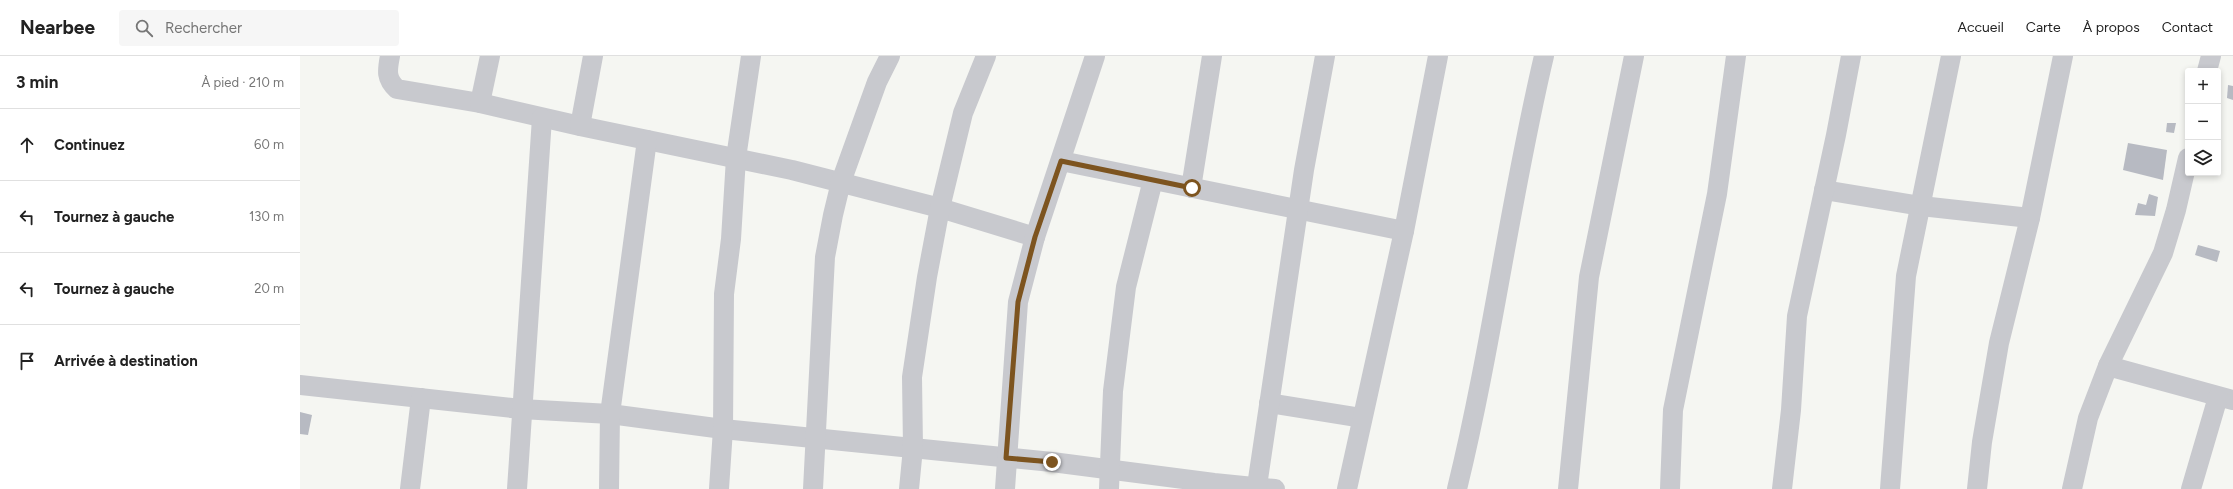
<!DOCTYPE html>
<html lang="fr">
<head>
<meta charset="utf-8">
<style>
	:root { --surface:#fff; --page:#f6f6f6; --text:#222; --muted:#767676; --line:#e0e0e0 }
	body { margin:0; font-family:Figtree,sans-serif; background:var(--page); color:var(--text) }
	.controls { position:absolute; right:12px; top:12px; display:grid; overflow:hidden; border-radius:4px; box-shadow:0 2px 6px #0003 }
	.controls button { width:36px; height:36px; display:grid; place-items:center; padding:0; border:0; border-bottom:1px solid var(--line); background:var(--surface); color:var(--text); font:20px sans-serif }
	.stop { position:absolute; width:12px; height:12px; margin:-9px; border:3px solid #7d541f; border-radius:50%; background:#fff }
	.stop.end { background:#7d541f; border-color:#fff; box-shadow:0 1px 4px #0008 }
	.list { margin:0; padding:0; list-style:none }
	h2 { display:flex; justify-content:space-between; align-items:center; height:52px; margin:0; padding:0 16px; font-size:17px }
	h2 small { font-size:13px; font-weight:400; color:var(--muted) }
	.list li { display:grid; grid-template-columns:26px 1fr auto; gap:12px; align-items:center; box-sizing:border-box; height:72px; padding:0 16px; border-top:1px solid var(--line) }
	.list b { display:block; font-size:15px; white-space:nowrap }
	.list em { font-size:13px; font-style:normal; color:var(--muted) }
	.icon { flex:none; width:22px; height:22px; fill:none; stroke:currentColor; stroke-width:2; stroke-linecap:round; stroke-linejoin:round }
	.map { position:relative; flex:none; width:1933px; height:433px; overflow:hidden }
	header { display:flex; align-items:center; gap:24px; box-sizing:border-box; height:56px; padding:0 20px; background:var(--surface); border-bottom:1px solid var(--line) }
	header strong { font-size:19px }
	nav { display:flex; gap:22px; margin-inline-start:auto; font-size:14px }
	.search { width:280px; height:36px; background:var(--page); display:flex; align-items:center; gap:10px; box-sizing:border-box; padding:0 14px; border-radius:4px; color:var(--muted); font-size:15px }
	main { display:flex }
	aside { flex:1; background:var(--surface) }
	.map>svg:first-child { display:block }
	.building { fill:#b7bac2 }
	.lines { fill:none; stroke-linecap:round; stroke-linejoin:round }
	.minor { stroke:#c8c9ce; stroke-width:20 }
	.route { stroke:#7d541f; stroke-width:5 }
</style>
</head>
<body>
<header>
<strong>Nearbee</strong>
<div class="search"><svg class="icon" aria-label="search" viewBox="0 0 24 24"><circle cx="10" cy="10" r="6"/><path d="M15 15l6 6"/></svg>Rechercher</div>
<nav><a>Accueil</a><a>Carte</a><a>À propos</a><a>Contact</a></nav>
</header>
<main>
<aside>
<h2>3 min<small>À pied · 210 m</small></h2>
<ul class="list">
<li><svg class="icon" aria-label="ahead" viewBox="0 0 24 24"><path d="M12 20V5M6 11l6-6 6 6"/></svg><div><b>Continuez</b></div><em>60 m</em></li>
<li><svg class="icon" aria-label="left" viewBox="0 0 24 24"><path d="M17 20v-9H6M10 6l-5 5 5 5"/></svg><div><b>Tournez à gauche</b></div><em>130 m</em></li>
<li><svg class="icon" aria-label="left" viewBox="0 0 24 24"><path d="M17 20v-9H6M10 6l-5 5 5 5"/></svg><div><b>Tournez à gauche</b></div><em>20 m</em></li>
<li><svg class="icon" aria-label="arrive" viewBox="0 0 24 24"><path d="M6 21V4h12l-3 4 3 4H6"/></svg><div><b>Arrivée à destination</b></div></li>
</ul>
</aside>
<div class="map">
<svg width="1933" height="433" viewBox="0 0 1933 433">
	<rect width="100%" height="100%" fill="#f5f6f2"/>
	<g class="building">
		<path d="M1928,29L1933,30V44L1927,42Z"/>
		<path d="M1867,67H1876L1874,77L1866,76Z"/>
		<path d="M1828,87L1867,94L1863,124L1823,114Z"/>
		<path d="M1849,138L1858,141L1855,160L1835,159L1838,147L1846,149Z"/>
		<path d="M1898,189L1920,195L1917,206L1895,199Z"/>
		<path d="M0,356L12,359L8,379L0,378Z"/>
	</g>
	<g class="lines">
		<g class="minor">
			<path d="M90,0C87,15 86,23 97,33L180,47L280,70L492,114L640,152L735,181"/>
			<path d="M1907,15L1911,0"/>
			<path d="M180,47L190,0"/>
			<path d="M280,70L293,0"/>
			<path d="M761,105L1104,175"/>
			<path d="M891,132L912,0"/>
			<path d="M1524,134L1621,150L1730,162"/>
			<path d="M1808,310L1933,344"/>
			<path d="M0,329L221,353L310,358L423,373L752,406L914,427L975,433"/>
			<path d="M969,347L1062,362"/>
			<path d="M957,430L1004,114L1025,0"/>
			<path d="M110,433L121,342"/>
			<path d="M217,433L242,62"/>
			<path d="M309,433L310,358L347,84"/>
			<path d="M419,433L423,373L424,238L431,183L436,102L451,0"/>
			<path d="M513,433L525,201L533,159L541,126L577,26L590,0"/>
			<path d="M609,433L613,392L612,321L627,221L640,152L663,57L686,0"/>
			<path d="M705,433L718,246L735,181L795,0"/>
			<path d="M809,433L813,335L826,231L853,124"/>
			<path d="M1047,433L1104,175L1138,0"/>
			<path d="M1157,433C1192,290 1210,143 1244,0"/>
			<path d="M1268,433L1289,221L1334,0"/>
			<path d="M1370,433L1373,354L1417,138L1436,0"/>
			<path d="M1482,433L1491,354L1497,260L1536,79L1551,0"/>
			<path d="M1590,433L1606,220L1651,0"/>
			<path d="M1677,433L1682,386L1699,287L1730,162L1763,0"/>
			<path d="M1772,433L1788,362L1808,310L1863,197L1876,154L1888,102"/>
			<path d="M1891,433L1918,341"/>
		</g>
	</g>
	<g class="lines">
		<path class="route" d="M752,406L706,402L718,246L735,181L761,105L892,132"/>
	</g>
</svg>
<div class="controls">
<button>+</button>
<button>−</button>
<button><svg class="icon" aria-label="layers" viewBox="0 0 24 24"><path d="M12 4l9 5-9 5-9-5zM3 14l9 5 9-5"/></svg></button>
</div>
<div class="stop" style="left:892px;top:132px"></div>
<div class="stop end" style="left:752px;top:406px"></div>
</div>
</main>
</body>
</html>
